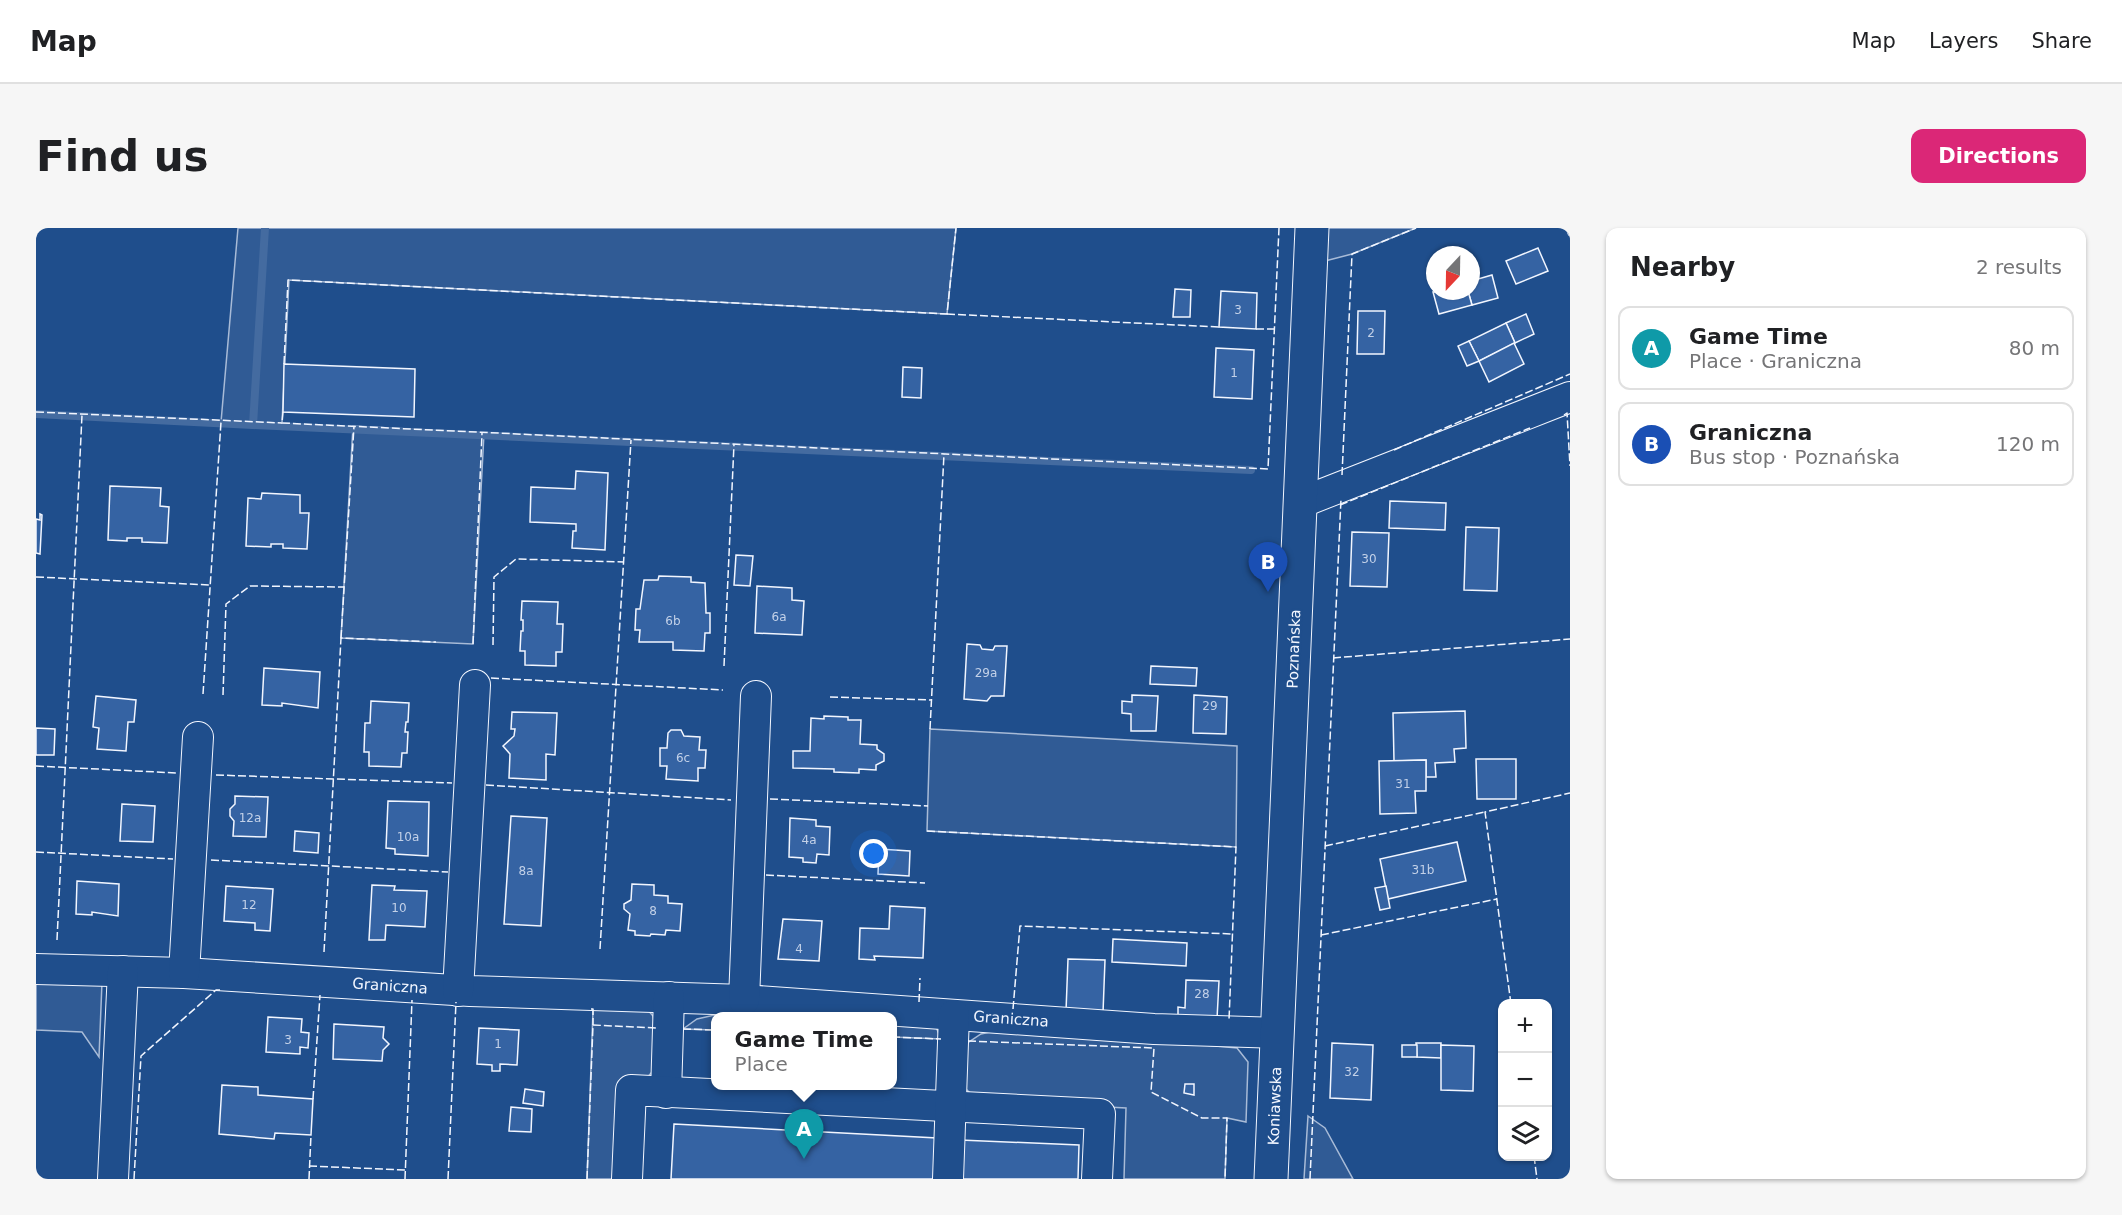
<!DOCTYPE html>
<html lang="en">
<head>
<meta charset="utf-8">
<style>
	:root { --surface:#fff; --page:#f6f6f6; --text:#202124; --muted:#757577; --line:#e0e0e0; --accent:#db2777 }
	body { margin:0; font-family:"DejaVu Sans",sans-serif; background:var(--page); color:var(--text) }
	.controls { position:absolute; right:18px; bottom:18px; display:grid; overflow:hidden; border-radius:12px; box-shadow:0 2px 4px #0004 }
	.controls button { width:54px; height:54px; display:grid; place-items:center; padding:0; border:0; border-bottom:2px solid var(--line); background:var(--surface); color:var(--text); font:30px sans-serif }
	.compass { position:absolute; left:1390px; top:18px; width:54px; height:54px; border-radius:50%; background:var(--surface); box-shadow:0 2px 4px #0004; rotate:202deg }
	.you { position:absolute; left:838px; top:626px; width:21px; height:21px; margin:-15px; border:4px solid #fff; border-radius:50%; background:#1a73e8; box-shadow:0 0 0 9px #1a73e833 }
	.badge { display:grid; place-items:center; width:39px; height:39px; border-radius:50%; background:var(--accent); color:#fff; font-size:20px; font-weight:700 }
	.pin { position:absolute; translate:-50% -50px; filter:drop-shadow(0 2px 3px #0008) }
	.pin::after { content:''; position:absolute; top:32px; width:21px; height:18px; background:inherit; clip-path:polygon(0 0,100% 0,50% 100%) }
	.popup { position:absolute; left:675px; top:784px; width:186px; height:78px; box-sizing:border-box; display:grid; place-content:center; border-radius:12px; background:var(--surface); filter:drop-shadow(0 2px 4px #0005); font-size:20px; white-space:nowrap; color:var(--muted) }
	.popup b { font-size:22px; color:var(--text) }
	.popup::after { content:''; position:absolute; left:50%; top:100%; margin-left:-12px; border:12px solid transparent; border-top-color:var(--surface) }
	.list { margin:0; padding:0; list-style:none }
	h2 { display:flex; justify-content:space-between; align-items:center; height:78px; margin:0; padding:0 24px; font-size:26px }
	h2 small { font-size:20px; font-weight:400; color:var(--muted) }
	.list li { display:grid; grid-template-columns:39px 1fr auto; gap:18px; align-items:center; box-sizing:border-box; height:84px; margin:0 12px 12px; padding:0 12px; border:2px solid var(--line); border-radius:12px }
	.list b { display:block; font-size:22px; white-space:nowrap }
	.list p { margin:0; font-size:20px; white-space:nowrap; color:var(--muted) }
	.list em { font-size:20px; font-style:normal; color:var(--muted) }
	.icon { flex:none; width:33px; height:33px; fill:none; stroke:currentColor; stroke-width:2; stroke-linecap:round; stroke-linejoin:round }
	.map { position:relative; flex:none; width:1534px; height:951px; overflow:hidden; border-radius:12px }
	header { display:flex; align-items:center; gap:36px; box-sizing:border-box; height:84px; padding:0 30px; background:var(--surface); border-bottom:2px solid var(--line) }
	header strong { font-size:28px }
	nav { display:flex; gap:33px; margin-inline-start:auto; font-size:21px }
	.intro { display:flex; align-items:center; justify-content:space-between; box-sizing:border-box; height:144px; padding:0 36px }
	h1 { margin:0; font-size:42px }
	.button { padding:15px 27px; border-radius:12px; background:var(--accent); color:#fff; font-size:21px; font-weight:700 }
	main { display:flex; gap:36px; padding:0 36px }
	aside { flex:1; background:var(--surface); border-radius:12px; box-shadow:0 2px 4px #0004 }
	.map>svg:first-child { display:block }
	.built { fill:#305b95; stroke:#a8bbd7; stroke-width:1.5 }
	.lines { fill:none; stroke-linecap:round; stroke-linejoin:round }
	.stream { stroke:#446ba0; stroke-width:8 }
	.building { fill:#3563a3; stroke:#f2f6ff; stroke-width:1.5 }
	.minor-casing { stroke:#f2f6ff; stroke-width:32 }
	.major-casing { stroke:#f2f6ff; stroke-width:35 }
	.minor { stroke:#1f4e8c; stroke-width:30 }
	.major { stroke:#1f4e8c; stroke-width:33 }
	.fence { stroke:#f2f6ff; stroke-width:1.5; stroke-dasharray:8 3; stroke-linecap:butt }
	.labels { text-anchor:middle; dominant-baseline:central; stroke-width:4.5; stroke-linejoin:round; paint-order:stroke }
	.number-label { font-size:12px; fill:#c3d1e8 }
	.street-label { font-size:15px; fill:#f2f6ff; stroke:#1f4e8c }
</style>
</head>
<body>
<header>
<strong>Map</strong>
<nav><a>Map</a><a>Layers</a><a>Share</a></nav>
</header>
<div class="intro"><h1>Find us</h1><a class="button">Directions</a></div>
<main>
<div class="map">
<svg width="1534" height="951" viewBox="0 0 1534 951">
	<rect width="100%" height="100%" fill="#1f4e8c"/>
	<g class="built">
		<path d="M202,0H920L911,86L253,52L246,195L185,194Z"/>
		<path d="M1291,0H1380L1316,26L1289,33Z"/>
		<path d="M317,198L448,205L437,416L305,410Z"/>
		<path d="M894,501L1201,518L1200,619L891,603Z"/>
		<path d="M0,753L66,754L63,829L46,804L0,802Z"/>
		<path d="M611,781L617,788L620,800L616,844L608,853L583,951H551L557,782Z"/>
		<path d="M692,784L792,788H680L679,802L647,801L661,791Z"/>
		<path d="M857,792L900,799L905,811L857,809Z"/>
		<path d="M977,799L1201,820L1212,834L1210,894L1191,890L1189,951H1088L1090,880L957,873L937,868L929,860L930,816L945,806Z"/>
		<path d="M1272,888L1289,900L1317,951H1268Z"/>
	</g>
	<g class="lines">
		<g class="stream">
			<path d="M229,0L217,197L1215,242"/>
			<path d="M0,186L217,197"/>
		</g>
	</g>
	<g class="building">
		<path d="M1502,20L1512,43L1480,56L1470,33Z"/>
		<path d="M1456,47L1462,70L1436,77L1432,63H1435V53Z"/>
		<path d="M1139,61L1155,62L1154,89H1137Z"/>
		<path d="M1185,63L1221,65L1220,101L1183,99Z"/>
		<path d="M1432,63L1436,77L1403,86L1397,64Z"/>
		<path d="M1322,83H1349L1348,126H1321Z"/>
		<path d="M1490,86L1498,106L1479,115L1470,95Z"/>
		<path d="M1470,95L1479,115L1443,133L1433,113Z"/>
		<path d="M1433,113L1443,133L1431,138L1422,118Z"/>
		<path d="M1478,115L1488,136L1453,154L1443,133Z"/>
		<path d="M1180,120L1218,122L1216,171L1178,169Z"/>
		<path d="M248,136L379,141L378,189L247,184Z"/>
		<path d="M867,139L886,140L885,170L866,169Z"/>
		<path d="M540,243L572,245L569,322L536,320L537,303H540V296L494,294L495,259L539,261Z"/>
		<path d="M74,258L125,260L124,278L133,279L131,315L106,314V310H91V313L72,312Z"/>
		<path d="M226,265L264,267V285H273L271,321L247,320V316H235V319L210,318L212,270L225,271Z"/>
		<path d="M1354,273L1410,275L1409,302L1353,300Z"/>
		<path d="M4,286L6,287L4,326L0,325V291L4,292Z"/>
		<path d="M1430,299L1463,300L1461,363L1428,362Z"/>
		<path d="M1316,304L1353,305L1351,359L1314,358Z"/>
		<path d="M700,327L717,328L714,358L698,357Z"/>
		<path d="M623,348L655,349V354L669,355L670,385H674V405H669L668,423L637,422V414H603L604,402H599L600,381H604L608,352H622Z"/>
		<path d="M721,358L756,360V372L768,373L766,407L719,405Z"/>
		<path d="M486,373L522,374L521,396H527L526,424H520V438L489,437V423H484L485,403H487V392H485Z"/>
		<path d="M931,416L944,417L946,421L957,422L959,418H971L968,468H955L951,473L928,471Z"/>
		<path d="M1115,438L1161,440L1160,458L1114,456Z"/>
		<path d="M228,440L284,444L282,480L246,475V478L226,477Z"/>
		<path d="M1096,467L1122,468L1120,503H1095V486L1086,485V473L1096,474Z"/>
		<path d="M1158,467L1191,469L1190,506L1157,505Z"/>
		<path d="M60,468L100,472L98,494H92L90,523L61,521L63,500L57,499Z"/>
		<path d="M335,473L373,475L372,494H370L369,504H372L371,525H366L365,539L333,538V524H328L329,495H334Z"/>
		<path d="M1429,483L1430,520L1418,521L1419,534L1399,535L1400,549H1390V532L1358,533L1357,485Z"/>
		<path d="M476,484L521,485L519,527L510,526V552L473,550L474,526L467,518L478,508L479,501H475Z"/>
		<path d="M788,488L812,489V492H825L824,516L841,517V521L848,526V533L840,537V542L823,541V545L798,544V541L757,540V523H774L775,490L788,491Z"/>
		<path d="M0,500L19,501L18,527H0Z"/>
		<path d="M635,502H645L648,508L664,509L663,522H670L669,540H662V553L630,551L631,538H624V520H631L632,505Z"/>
		<path d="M1440,531H1480V571H1441Z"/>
		<path d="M1390,532V563H1379L1380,585L1344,586L1343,533Z"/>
		<path d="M199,568L232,569L230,609L197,608L198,593L194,588V581L199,576Z"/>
		<path d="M352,573L393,574L392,628L359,626V621L350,620Z"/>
		<path d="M86,576L119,578L117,614L84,613Z"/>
		<path d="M475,588L511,590L505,698L468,696Z"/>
		<path d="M754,590L780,592V598L794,599L793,627L781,626L780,635L767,634V630L753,629Z"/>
		<path d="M259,603L283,605L282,625L258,623Z"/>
		<path d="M1421,614L1430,653L1352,671L1344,631Z"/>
		<path d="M843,621L874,623L873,648L842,646Z"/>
		<path d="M41,653L83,656L82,688L56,684V687L40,686Z"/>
		<path d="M596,656L618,657V667L632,668V675L646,676L644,703L630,702L629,707L615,706L614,708L599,707V703L592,702L594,686L588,681V676L595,672Z"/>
		<path d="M336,657L359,658L358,662L391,663L389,699L350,697L349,712H333Z"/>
		<path d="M190,658L237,661L234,703L219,702V695L188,693Z"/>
		<path d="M1350,658L1354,680L1344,682L1339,660Z"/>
		<path d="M854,678L889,680L887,730L838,728L839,732L823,731L824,700L853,701Z"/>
		<path d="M747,691L786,693L783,733L742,731Z"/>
		<path d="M1077,711L1151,715L1150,738L1076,734Z"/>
		<path d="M1032,731L1069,732L1067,785L1030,783Z"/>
		<path d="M1150,752L1183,753L1181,791L1142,788V779L1149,780Z"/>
		<path d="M232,789L266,791L265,804L273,805L272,820L264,819V826L230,824Z"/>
		<path d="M298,796L348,799L347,810L353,816L347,822L346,833L297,831Z"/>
		<path d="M443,800L483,802L481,837L464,836V843H456V837L441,836Z"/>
		<path d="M1296,815L1337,817L1335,872L1294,870Z"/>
		<path d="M1380,815H1405V830L1381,829Z"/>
		<rect x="1366" y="817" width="15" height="12"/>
		<path d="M1405,817L1438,818L1437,863L1405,862Z"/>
		<path d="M1149,856H1158V867L1148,865Z"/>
		<path d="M186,857L222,859V867L277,871L275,907L239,905L238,911L183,906Z"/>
		<path d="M489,861L508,864L507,878L487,875Z"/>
		<path d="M475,879L496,881L495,904L473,903Z"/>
		<path d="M638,896L901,910L899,951H635Z"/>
		<path d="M924,912L1043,917L1042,951H923Z"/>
	</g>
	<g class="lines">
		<g class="minor-casing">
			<g id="minor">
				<path d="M1264,275L1534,169"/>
				<path d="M0,741L148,745L434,763L708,772L1118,801L1241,805"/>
				<path d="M148,745L162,509"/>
				<path d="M422,763L439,457"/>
				<path d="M708,772L720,468"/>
				<path d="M630,865L633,769"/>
				<path d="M77,951L87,743"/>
				<path d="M591,951L595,862L1064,886L1061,951"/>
				<path d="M912,951L918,787"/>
			</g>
		</g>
		<g class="major-casing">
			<path id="major" d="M1235,951L1276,0"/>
		</g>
		<use href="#minor" class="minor"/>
		<use href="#major" class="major"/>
		<g class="fence">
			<path d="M1530,0L1534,10"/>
			<path d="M911,86L1183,99"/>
			<path d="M1220,101H1239"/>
			<path d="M248,136L252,52L911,86L920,0"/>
			<path d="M0,184L246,195"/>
			<path d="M247,184L246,195L1232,241L1243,0"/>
			<path d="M1528,187L1531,185L1534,238"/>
			<path d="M1358,222L1534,146"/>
			<path d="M1306,247L1316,26L1380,0"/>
			<path d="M1304,277L1494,200"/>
			<path d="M0,349L174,357"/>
			<path d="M305,410L318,198"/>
			<path d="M437,416L446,205"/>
			<path d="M457,417L458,349L480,331L588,334"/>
			<path d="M1297,430L1534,411"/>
			<path d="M688,438L698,216"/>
			<path d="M455,450L687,462"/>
			<path d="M167,466L185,194"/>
			<path d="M187,467L190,376L214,358L308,359"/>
			<path d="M794,469L895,472"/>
			<path d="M894,501L908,226"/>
			<path d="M0,538L141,545"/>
			<path d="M180,547L416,555"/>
			<path d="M450,557L695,572"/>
			<path d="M734,571L892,578"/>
			<path d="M891,603L1200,619L1193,792"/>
			<path d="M1289,618L1449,584"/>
			<path d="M0,624L137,631"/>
			<path d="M175,632L412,644"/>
			<path d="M730,647L889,655"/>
			<path d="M1285,707L1461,671"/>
			<path d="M21,712L46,187"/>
			<path d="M564,721L595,212"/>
			<path d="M288,724L305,410L400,414"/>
			<path d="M883,774L884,750"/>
			<path d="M1475,776L1449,584L1534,565"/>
			<path d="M555,781H557V797"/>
			<path d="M977,781L984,698L1197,706"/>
			<path d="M647,801L680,802"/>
			<path d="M856,809L905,811"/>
			<path d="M932,813L1118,820L1115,864L1166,890H1191L1189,951"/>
			<path d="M277,871L284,767"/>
			<path d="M1498,928L1501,951"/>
			<path d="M273,938L369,942"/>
			<path d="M98,951L105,828L180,762H184"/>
			<path d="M273,951L275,907"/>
			<path d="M369,951L376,772"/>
			<path d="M412,951L420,774"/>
			<path d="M551,951L557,797L620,800"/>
			<path d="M1274,951L1305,271"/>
		</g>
	</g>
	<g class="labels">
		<g class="number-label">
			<text x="1202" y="82">3</text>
			<text x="1335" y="105">2</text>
			<text x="1198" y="145">1</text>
			<text x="1333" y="331">30</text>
			<text x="743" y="389">6a</text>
			<text x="637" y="393">6b</text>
			<text x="950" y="445">29a</text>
			<text x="1174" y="478">29</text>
			<text x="647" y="530">6c</text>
			<text x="1367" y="556">31</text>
			<text x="214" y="590">12a</text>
			<text x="372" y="609">10a</text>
			<text x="773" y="612">4a</text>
			<text x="1387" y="642">31b</text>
			<text x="490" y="643">8a</text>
			<text x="213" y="677">12</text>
			<text x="363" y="680">10</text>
			<text x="617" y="683">8</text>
			<text x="763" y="721">4</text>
			<text x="1166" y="766">28</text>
			<text x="252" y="812">3</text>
			<text x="462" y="816">1</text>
			<text x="1316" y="844">32</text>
		</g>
		<g class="street-label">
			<text transform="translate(1258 421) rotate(-88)">Poznańska</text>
			<text transform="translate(354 758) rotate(4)">Graniczna</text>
			<text transform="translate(975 791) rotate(4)">Graniczna</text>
			<text transform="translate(1239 878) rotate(-88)">Koniawska</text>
		</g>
	</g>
</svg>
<div class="controls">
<button>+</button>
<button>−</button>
<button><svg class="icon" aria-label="layers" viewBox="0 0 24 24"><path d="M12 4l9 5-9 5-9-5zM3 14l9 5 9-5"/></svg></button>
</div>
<svg class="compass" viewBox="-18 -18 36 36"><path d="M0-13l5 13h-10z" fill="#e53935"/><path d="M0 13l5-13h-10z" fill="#757577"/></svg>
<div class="you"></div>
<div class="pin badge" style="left:768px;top:931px;background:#0f9aa8">A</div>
<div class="popup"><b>Game Time</b>Place</div>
<div class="pin badge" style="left:1232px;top:364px;background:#1a4fb4">B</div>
</div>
<aside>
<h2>Nearby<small>2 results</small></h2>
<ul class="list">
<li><span class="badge" style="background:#0f9aa8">A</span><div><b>Game Time</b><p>Place · Graniczna</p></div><em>80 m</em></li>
<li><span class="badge" style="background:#1a4fb4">B</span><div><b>Graniczna</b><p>Bus stop · Poznańska</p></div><em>120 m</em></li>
</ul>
</aside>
</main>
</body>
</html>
